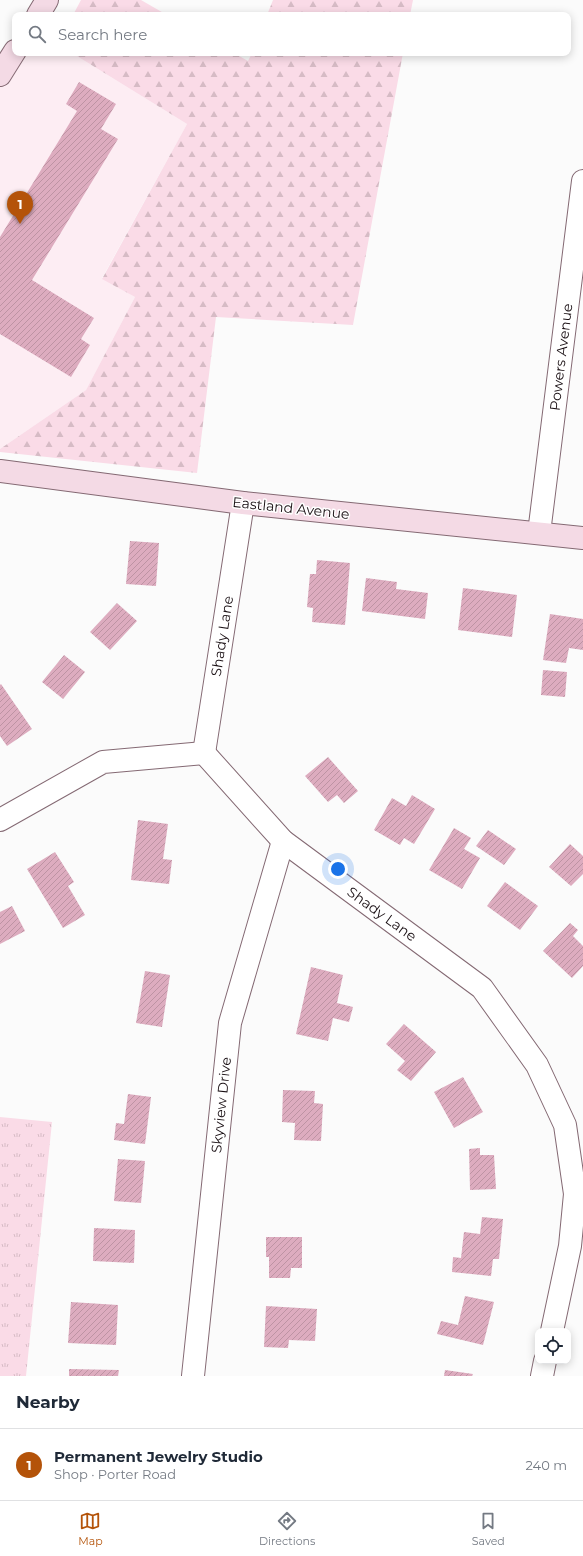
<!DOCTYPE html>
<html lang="en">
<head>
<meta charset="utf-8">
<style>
	:root { --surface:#fff; --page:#f6f6f7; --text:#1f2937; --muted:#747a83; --line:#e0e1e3; --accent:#b45309 }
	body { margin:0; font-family:Montserrat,sans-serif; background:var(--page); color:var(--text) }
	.controls { position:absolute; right:12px; bottom:12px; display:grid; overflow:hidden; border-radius:8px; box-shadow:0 2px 10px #0003 }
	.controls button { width:36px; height:36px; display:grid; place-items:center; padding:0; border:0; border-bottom:1px solid var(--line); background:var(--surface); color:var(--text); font:20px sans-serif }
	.you { position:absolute; left:338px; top:869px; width:14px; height:14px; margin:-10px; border:3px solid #fff; border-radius:50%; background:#1a73e8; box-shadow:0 0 0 6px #1a73e833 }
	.badge { display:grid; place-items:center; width:26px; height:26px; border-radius:50%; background:var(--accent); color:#fff; font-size:13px; font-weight:700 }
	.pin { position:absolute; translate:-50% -33px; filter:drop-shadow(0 1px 2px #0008) }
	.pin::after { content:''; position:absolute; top:21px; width:14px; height:12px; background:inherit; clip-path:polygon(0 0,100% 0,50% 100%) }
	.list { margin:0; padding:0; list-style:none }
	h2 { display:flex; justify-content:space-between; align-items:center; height:52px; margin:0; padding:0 16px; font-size:17px }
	h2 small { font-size:13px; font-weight:400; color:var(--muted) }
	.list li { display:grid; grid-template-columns:26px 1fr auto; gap:12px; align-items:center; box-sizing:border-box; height:72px; padding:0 16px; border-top:1px solid var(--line) }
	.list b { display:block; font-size:15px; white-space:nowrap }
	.list p { margin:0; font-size:13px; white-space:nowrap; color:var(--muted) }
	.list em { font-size:13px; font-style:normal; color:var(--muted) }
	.icon { flex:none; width:22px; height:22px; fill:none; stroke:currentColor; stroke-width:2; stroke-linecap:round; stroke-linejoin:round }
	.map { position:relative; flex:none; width:583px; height:1376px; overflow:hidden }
	.search { position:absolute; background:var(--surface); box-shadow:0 2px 10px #0003; left:12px; right:12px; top:12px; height:44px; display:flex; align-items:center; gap:10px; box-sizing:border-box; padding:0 14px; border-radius:8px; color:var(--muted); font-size:15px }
	.sheet { height:124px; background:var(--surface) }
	nav { display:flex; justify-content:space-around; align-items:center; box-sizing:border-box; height:56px; border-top:1px solid var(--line); background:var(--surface); font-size:11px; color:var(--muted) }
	nav a { display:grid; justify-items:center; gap:2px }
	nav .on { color:var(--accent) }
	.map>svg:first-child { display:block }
	.built { fill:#fdedf3 }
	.grass { fill:url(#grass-tufts) }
	.forest { fill:url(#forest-firs) }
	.building { fill:url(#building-hatch) }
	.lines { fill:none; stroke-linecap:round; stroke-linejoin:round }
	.street-casing { stroke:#846973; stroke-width:24 }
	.secondary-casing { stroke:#846973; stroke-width:24 }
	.street { stroke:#fff; stroke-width:22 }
	.secondary { stroke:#f4dae5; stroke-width:22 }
	.labels { text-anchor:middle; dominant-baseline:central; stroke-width:3; stroke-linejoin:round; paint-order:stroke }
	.street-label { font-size:14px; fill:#180e12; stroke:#fff }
</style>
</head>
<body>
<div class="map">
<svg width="583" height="1376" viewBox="0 0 583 1376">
	<defs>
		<pattern id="grass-tufts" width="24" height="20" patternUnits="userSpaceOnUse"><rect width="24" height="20" fill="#fadbe7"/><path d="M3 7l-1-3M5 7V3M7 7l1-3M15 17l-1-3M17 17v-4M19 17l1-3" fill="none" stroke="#d6bbc5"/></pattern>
		<pattern id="forest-firs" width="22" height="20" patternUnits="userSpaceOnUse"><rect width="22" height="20" fill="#fadbe7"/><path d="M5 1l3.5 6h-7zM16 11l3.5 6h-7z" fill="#d6bbc5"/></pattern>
		<pattern id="building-hatch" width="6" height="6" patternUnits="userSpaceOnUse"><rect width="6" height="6" fill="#ddacbf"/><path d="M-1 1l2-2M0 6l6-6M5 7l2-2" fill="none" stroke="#bd93a3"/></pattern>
	</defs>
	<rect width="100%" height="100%" fill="#fbfbfb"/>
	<path class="built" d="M15,53H72L187,124L102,278L135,297L86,390L0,449V75Z"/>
	<path class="grass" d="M0,1117L52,1122L26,1376H0Z"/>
	<g class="forest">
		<path d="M81,0H141L167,15H73Z"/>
		<path d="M273,0H413L410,15H267Z"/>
		<path d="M72,53H234L248,61L252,53H403L353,325L216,317L197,473L0,452V449L86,390L135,297L102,279L187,124Z"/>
	</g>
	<g class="building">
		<path d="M79,82L116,104L101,129L118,139L32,280L94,318L81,339L90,345L71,377L0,334V237L77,111L66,104Z"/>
		<path d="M130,541L159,543L156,586L126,584Z"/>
		<path d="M317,560L350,563L345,625L312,622L313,608L307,607L310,574H316Z"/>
		<path d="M366,578L397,582L396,589L428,593L425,619L362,611Z"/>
		<path d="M463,588L517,595L512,637L458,630Z"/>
		<path d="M117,603L137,621L110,650L90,632Z"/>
		<path d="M550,614L583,619V650L569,648L566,663L543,660Z"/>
		<path d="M64,655L85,672L63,699L42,682Z"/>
		<path d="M543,670L567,672L565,697L541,695Z"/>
		<path d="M1,684L32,729L7,746L0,736V685Z"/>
		<path d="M328,757L358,791L344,803L337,795L328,802L305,776Z"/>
		<path d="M412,795L435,809L414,844L404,838L400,845L374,830L392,798L406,806Z"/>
		<path d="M138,820L168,824L163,859L172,860L169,884L131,880Z"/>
		<path d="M454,828L471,838L464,849L480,858L462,889L429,870Z"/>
		<path d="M488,830L516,849L504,865L476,846Z"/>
		<path d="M570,844L583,856V874L571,886L549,867Z"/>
		<path d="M55,852L74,882L68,886L85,915L63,928L27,869Z"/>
		<path d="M505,882L538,906L520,930L487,906Z"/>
		<path d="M12,906L25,931L0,944V912Z"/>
		<path d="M570,923L578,930L573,936L583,946V966L572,978L543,951Z"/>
		<path d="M311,967L343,975L337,1003L353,1007L349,1022L333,1018L328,1041L296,1034Z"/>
		<path d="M145,971L170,975L162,1027L136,1023Z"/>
		<path d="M404,1024L436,1052L411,1081L397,1070L405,1061L386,1044Z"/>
		<path d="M463,1077L483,1112L454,1128L434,1092Z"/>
		<path d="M283,1090L315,1091L314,1103L323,1104L321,1141L294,1140L295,1123L282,1122Z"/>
		<path d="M128,1094L151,1097L145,1144L114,1140L116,1123L124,1124Z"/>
		<path d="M480,1148V1155H494L496,1189L470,1190L469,1149Z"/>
		<path d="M118,1159L145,1161L141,1203L114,1201Z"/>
		<path d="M482,1217L503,1219L499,1259H493L491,1276L452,1272L453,1257L461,1258L464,1232L480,1234Z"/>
		<path d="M94,1228L135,1230L134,1263L93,1261Z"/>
		<path d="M266,1237H302V1268H291L290,1278H269V1257H266Z"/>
		<path d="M465,1296L494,1302L483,1345L437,1334L441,1321L458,1325Z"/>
		<path d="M71,1302L118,1305L116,1345L68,1343Z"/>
		<path d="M266,1306L317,1309L315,1341L289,1340L288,1348L264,1347Z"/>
		<path d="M69,1369L119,1370L118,1376H69Z"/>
		<path d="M445,1370L473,1374L472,1376H444Z"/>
	</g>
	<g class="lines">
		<g class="street-casing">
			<g id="street">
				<path d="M539,533L583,181"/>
				<path d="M204,753L283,841L482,988L537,1065L565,1125L575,1194L570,1246L552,1331"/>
				<path d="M204,753L243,503"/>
				<path d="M0,820L103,762L204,753"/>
				<path d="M193,1376L230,1023L283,841"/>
				<path d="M542,1376L545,1361"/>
			</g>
		</g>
		<g class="secondary-casing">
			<g id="secondary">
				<path d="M38,15L47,0"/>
				<path d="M0,75L15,51"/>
				<path d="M0,471L243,503L583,538"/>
			</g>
		</g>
		<use href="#street" class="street"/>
		<use href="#secondary" class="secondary"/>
	</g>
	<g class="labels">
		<g class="street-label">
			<text transform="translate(561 357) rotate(-83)">Powers Avenue</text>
			<text transform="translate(291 508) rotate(6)">Eastland Avenue</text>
			<text transform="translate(222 636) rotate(-81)">Shady Lane</text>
			<text transform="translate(382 914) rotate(36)">Shady Lane</text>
			<text transform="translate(221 1105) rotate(-84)">Skyview Drive</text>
		</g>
	</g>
</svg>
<div class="controls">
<button><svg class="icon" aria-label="locate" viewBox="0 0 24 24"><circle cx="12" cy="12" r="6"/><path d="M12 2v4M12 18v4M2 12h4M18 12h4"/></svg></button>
</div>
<div class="you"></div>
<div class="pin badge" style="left:20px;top:224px">1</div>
<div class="search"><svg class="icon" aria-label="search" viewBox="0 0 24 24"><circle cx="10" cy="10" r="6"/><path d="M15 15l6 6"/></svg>Search here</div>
</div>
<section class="sheet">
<h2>Nearby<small></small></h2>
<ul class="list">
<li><span class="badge">1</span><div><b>Permanent Jewelry Studio</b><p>Shop · Porter Road</p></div><em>240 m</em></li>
</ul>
</section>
<nav>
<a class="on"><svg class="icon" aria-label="map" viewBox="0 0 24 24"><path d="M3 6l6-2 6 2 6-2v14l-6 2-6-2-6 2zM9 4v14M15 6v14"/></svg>Map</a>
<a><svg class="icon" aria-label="directions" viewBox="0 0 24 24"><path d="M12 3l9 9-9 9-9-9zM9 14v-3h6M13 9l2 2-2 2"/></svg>Directions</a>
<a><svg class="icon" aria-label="saved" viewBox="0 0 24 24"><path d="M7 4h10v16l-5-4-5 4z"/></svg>Saved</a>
</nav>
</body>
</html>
